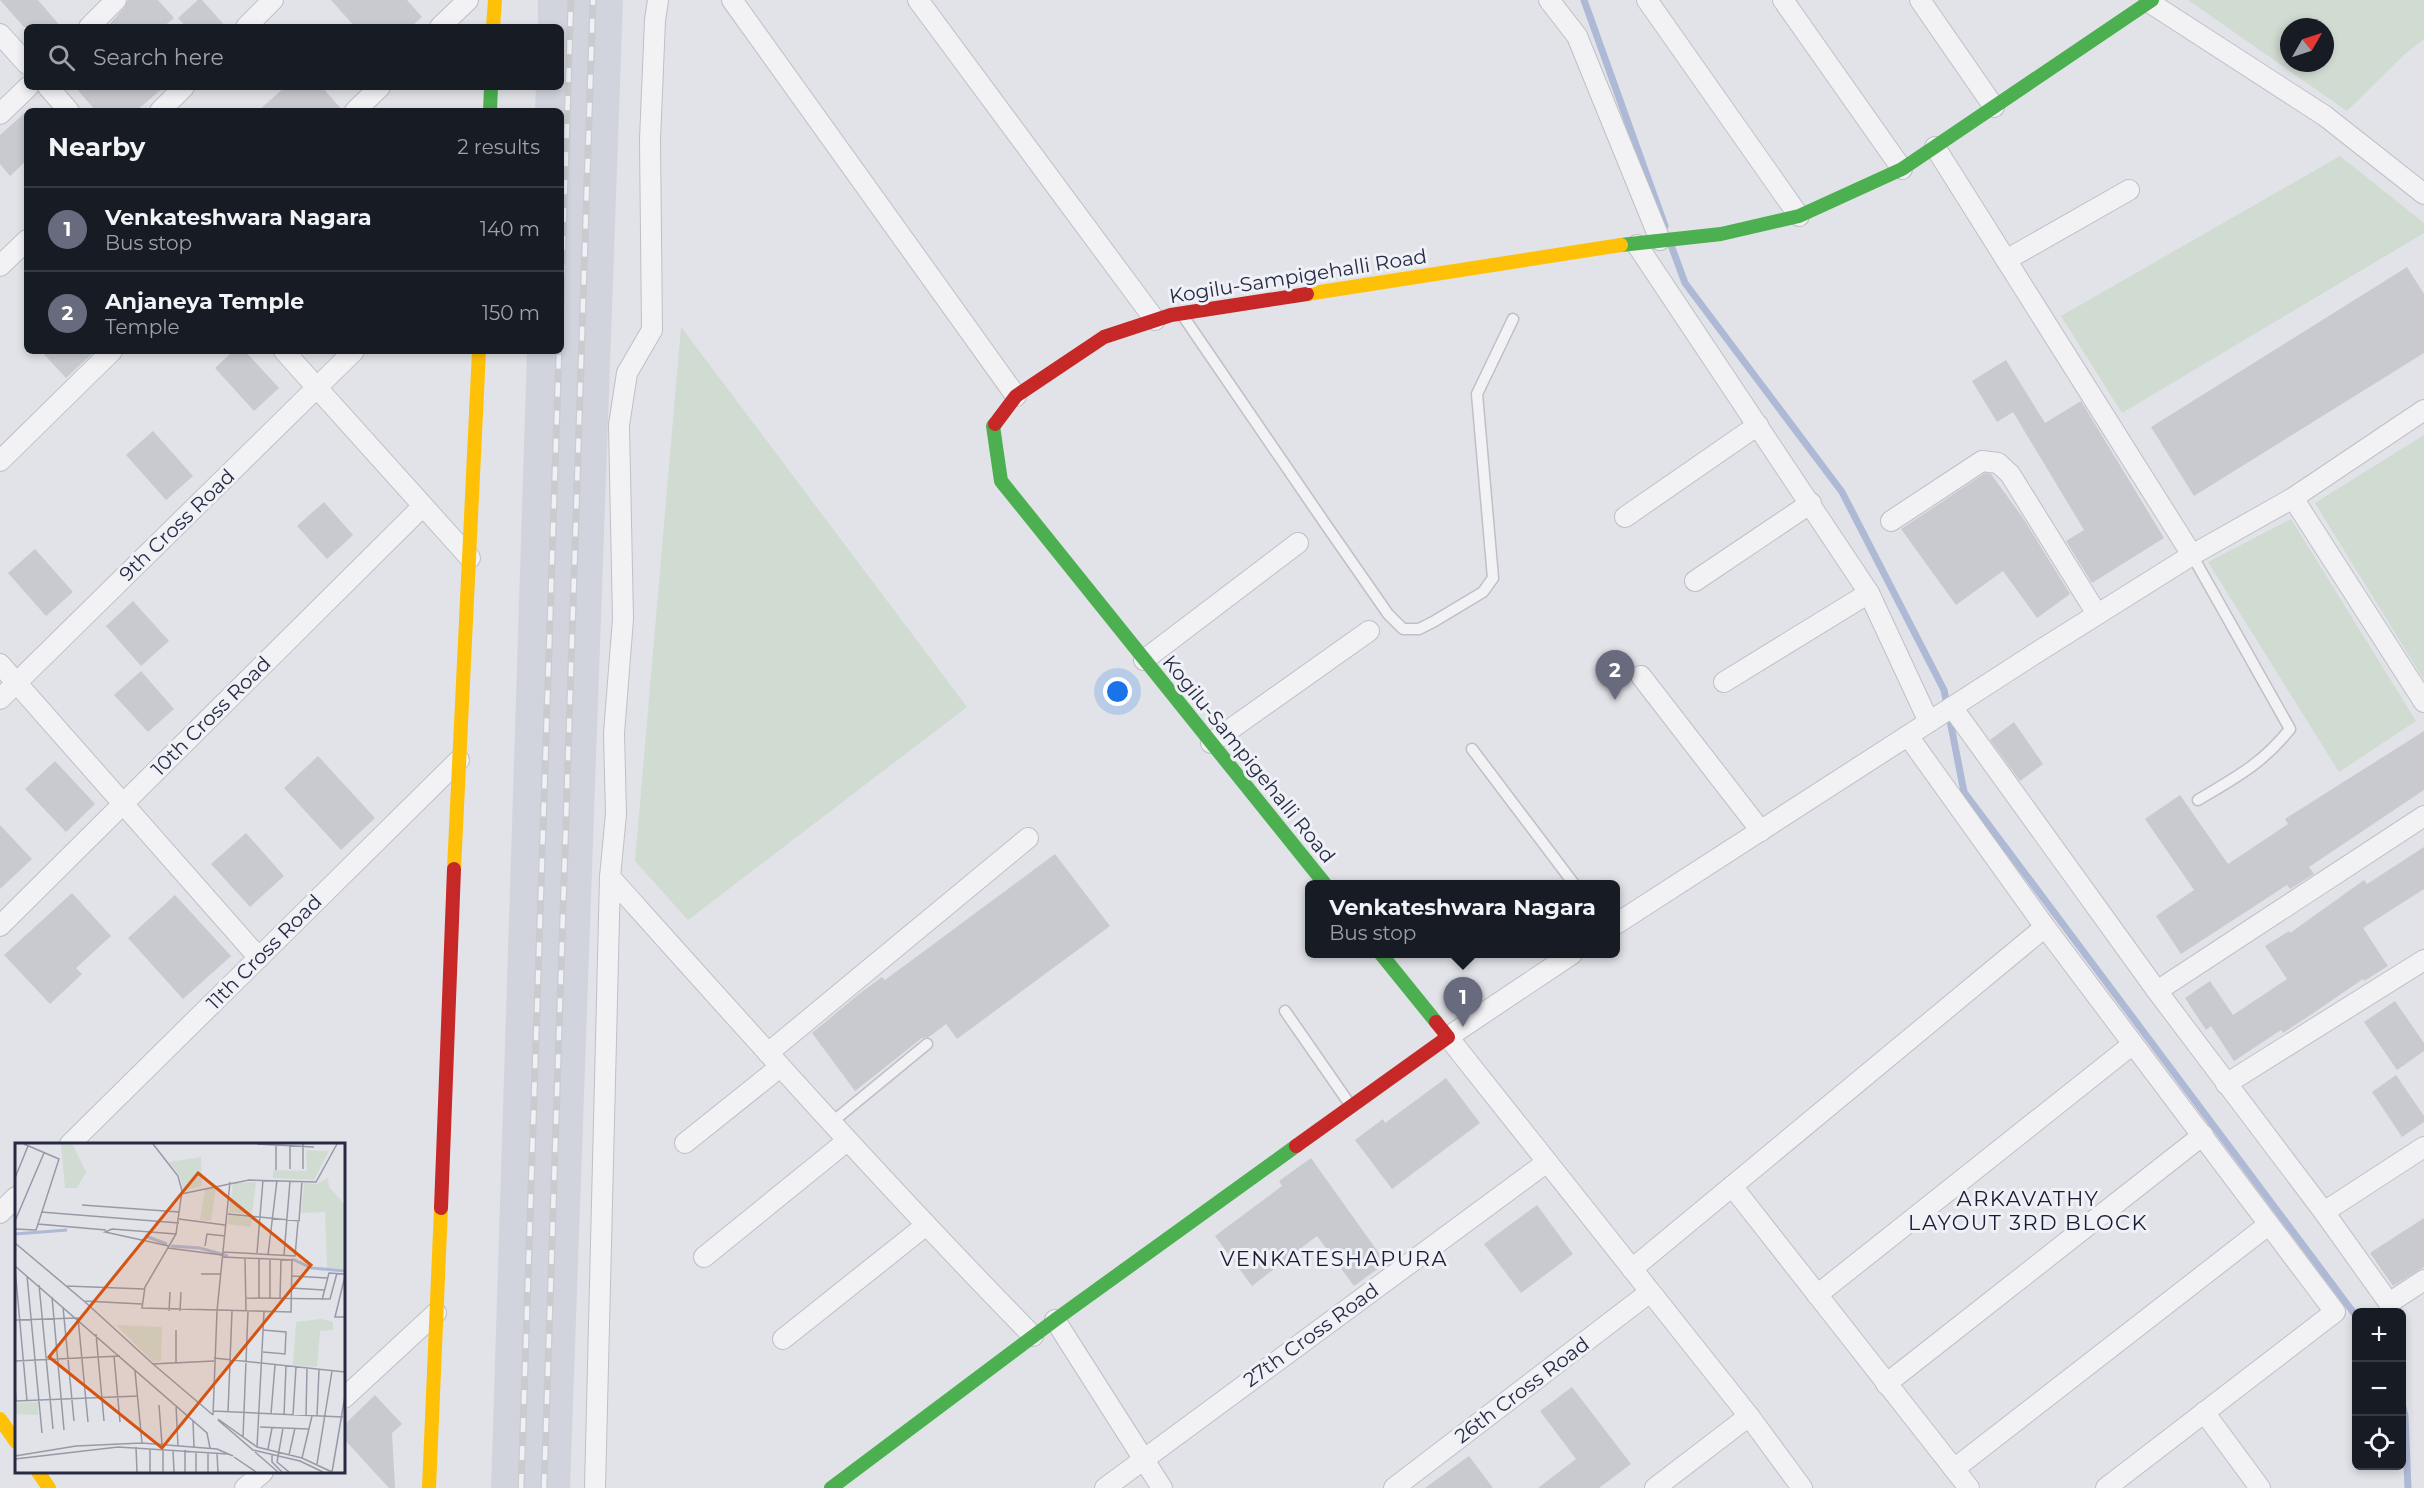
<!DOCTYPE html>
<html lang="en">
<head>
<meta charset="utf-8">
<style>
	:root { --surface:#171b24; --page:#242831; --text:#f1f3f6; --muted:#9ea1a6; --line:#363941; --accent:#686b7d }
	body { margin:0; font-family:Montserrat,sans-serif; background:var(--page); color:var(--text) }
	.controls { position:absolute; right:18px; bottom:18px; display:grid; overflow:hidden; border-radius:9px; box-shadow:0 3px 9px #0003 }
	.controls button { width:54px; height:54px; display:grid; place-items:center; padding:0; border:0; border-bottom:2px solid var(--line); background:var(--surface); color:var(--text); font:30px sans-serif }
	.compass { position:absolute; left:2280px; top:18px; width:54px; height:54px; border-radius:50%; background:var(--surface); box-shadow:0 3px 9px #0003; rotate:51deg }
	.you { position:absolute; left:1118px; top:692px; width:21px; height:21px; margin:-15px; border:4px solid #fff; border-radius:50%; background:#1a73e8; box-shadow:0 0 0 9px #1a73e833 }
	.badge { display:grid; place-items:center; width:39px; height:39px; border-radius:50%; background:var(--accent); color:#fff; font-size:20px; font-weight:700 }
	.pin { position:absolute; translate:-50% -50px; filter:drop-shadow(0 2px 3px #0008) }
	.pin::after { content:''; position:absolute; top:32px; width:21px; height:18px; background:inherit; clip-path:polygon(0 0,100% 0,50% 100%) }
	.popup { position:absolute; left:1305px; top:880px; width:315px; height:78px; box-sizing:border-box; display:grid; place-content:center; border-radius:9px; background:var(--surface); filter:drop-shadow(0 2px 4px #0005); font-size:20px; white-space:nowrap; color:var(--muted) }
	.popup b { font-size:22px; color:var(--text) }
	.popup::after { content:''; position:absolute; left:50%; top:100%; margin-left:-12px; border:12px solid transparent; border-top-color:var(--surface) }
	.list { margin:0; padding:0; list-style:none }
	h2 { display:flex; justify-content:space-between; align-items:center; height:78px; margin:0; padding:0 24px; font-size:26px }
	h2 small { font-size:20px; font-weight:400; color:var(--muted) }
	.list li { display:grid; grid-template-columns:39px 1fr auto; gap:18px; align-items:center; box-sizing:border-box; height:84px; padding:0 24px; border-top:2px solid var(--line) }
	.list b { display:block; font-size:22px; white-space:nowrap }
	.list p { margin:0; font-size:20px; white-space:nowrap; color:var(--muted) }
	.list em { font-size:20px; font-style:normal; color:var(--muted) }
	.icon { flex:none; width:33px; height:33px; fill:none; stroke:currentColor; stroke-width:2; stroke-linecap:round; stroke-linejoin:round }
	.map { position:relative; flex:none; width:2424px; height:1488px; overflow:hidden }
	.search { position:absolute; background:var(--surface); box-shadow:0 3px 9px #0003; left:24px; top:24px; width:540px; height:66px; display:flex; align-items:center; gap:15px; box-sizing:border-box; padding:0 21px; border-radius:9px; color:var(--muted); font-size:22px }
	.panel { position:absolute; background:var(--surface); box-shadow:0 3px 9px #0003; left:24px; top:108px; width:540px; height:246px; border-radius:9px }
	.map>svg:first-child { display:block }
	.built { fill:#d2d4dd }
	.green { fill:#d0dbd2; fill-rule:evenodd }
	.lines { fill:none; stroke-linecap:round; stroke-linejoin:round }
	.stream { stroke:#aeb9d6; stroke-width:7 }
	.building { fill:#c9cad0 }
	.lane-casing { stroke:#bfc0c6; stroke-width:13 }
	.street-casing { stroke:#bfc0c6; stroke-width:22 }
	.lane { stroke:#f2f2f4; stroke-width:10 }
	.street { stroke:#f2f2f4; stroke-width:20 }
	.fast { stroke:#4caf50; stroke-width:14 }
	.slow { stroke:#ffc107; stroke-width:14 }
	.jam { stroke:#c62828; stroke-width:14 }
	.rail-casing { stroke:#cacbcf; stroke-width:7 }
	.rail { stroke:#eff1f7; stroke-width:4.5; stroke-dasharray:14; stroke-linecap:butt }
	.labels { text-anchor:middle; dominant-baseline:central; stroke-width:6; stroke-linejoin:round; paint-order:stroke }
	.street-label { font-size:20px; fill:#262b43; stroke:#eff1f7 }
	.neighbourhood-label { font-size:21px; letter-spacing:1.5px; fill:#191d34; stroke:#eff1f7 }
	.inset-river { fill:none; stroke:#aeb9d6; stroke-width:3 }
	.inset-road { fill:none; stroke:#9799a6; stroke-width:1.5 }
	.view { fill:#d55412; fill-opacity:0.15; stroke:#d55412; stroke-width:3 }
	.inset-edge { fill:none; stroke:#262b43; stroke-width:3 }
</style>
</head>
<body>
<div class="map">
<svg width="2424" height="1488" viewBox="0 0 2424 1488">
	<rect width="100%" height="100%" fill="#e2e3e8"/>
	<path class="built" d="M538,0H623L570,1488H491L527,351H561V111H535L536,87H561V27H538Z"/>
	<g class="green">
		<path d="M2188,0H2424V39L2405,54L2347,111ZM2289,27H2325V63H2289Z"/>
		<path d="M2340,156L2424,223V233L2122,413L2061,316Z"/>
		<path d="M681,327L967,707L688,920L635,861Z"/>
		<path d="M2424,435V680L2315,503Z"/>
		<path d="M2291,519L2416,721L2339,772L2208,562Z"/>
	</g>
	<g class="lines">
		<g class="stream">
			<path d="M1584,0L1665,226"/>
			<path d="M1671,245L1685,283L1842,492L1944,690L1964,792L2356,1316"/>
			<path d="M2402,1403L2405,1416L2408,1488"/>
		</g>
	</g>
	<g class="building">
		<path d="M0,0H38L61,27H24Z"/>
		<path d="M128,0H158L174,18L163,27H107L124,8Z"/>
		<path d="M198,0H202L226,27H186L178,18Z"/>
		<path d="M331,0H407L422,17L411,27H355Z"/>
		<path d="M75,87H164L136,111H96Z"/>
		<path d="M285,87H322L343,111H258Z"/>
		<path d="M27,111V160L10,176L0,164V135Z"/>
		<path d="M2407,267L2424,294V353L2194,496L2151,427Z"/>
		<path d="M41,351H95L66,378Z"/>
		<path d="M233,351H245L279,388L254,411L215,368Z"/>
		<path d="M2006,360L2045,423L2081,401L2164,538L2092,583L2066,541L2084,530L2013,412L1997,422L1972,381Z"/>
		<path d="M153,431L193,476L166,500L126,455Z"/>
		<path d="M1985,473L1991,474L2023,518L2070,594L2037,618L2003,571L1956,605L1901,529Z"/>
		<path d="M324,502L353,535L327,559L297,526Z"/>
		<path d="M35,549L73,592L46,616L8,573Z"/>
		<path d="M133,601L169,641L141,666L106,626Z"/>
		<path d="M141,671L174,709L148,732L114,695Z"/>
		<path d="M2014,722L2043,764L2020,781L1990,740Z"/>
		<path d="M2424,731V790L2309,867L2314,874L2290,889L2287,885L2181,954L2156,916L2194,890L2145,819L2180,795L2228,864L2288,824L2285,819Z"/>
		<path d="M318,756L375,818L341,850L284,788Z"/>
		<path d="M55,761L95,804L66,832L25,789Z"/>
		<path d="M0,825L32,859L0,889Z"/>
		<path d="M246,833L284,876L250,907L211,864Z"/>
		<path d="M2424,847V889L2363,928L2388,966L2364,981L2363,979L2312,1014L2283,1033L2281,1030L2234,1061L2211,1026L2206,1030L2185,998L2210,981L2233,1015L2287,979L2265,946L2289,931L2290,933L2364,880L2367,884Z"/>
		<path d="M1055,854L1110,926L957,1039L946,1024L929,1037L922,1038L855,1091L812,1033L859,994L882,977L885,980Z"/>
		<path d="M72,893L111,936L76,968L82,974L50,1004L4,955Z"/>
		<path d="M175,895L231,956L183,999L128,938Z"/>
		<path d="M2395,1001L2424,1043V1051L2397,1070L2364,1022Z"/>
		<path d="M2396,1075L2424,1116V1122L2402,1137L2372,1092Z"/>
		<path d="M1446,1078L1480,1123L1392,1189L1355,1140L1383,1119L1385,1123Z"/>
		<path d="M1311,1158L1386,1263L1354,1286L1317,1236L1252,1286L1215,1236L1282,1186L1279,1181Z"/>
		<path d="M1537,1205L1573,1254L1521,1293L1484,1244Z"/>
		<path d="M2424,1218V1267L2393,1286L2370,1253Z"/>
		<path d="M1572,1387L1631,1464L1599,1488H1538L1576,1459L1540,1411Z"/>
		<path d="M375,1395L402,1424L392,1433L395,1488H389L344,1439V1425Z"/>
		<path d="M1469,1456L1493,1488H1425Z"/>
	</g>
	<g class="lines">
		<g class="lane-casing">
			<g id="lane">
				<path d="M1183,316L1324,522L1388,614L1403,629H1419L1433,622L1483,592L1493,578L1477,394L1513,319"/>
				<path d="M2192,555L2290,729C2262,764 2235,778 2198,800"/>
				<path d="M1472,749L1574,884"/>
				<path d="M1285,1011L1351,1106"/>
				<path d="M831,1123L927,1044"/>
			</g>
		</g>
		<g class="street-casing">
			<g id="street">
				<path d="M732,0L1016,396"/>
				<path d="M918,0L1155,320"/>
				<path d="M1549,0L1577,36L1660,240"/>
				<path d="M1647,0L1799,216"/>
				<path d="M1783,0L1902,169"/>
				<path d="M1920,0L1994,107"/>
				<path d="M2149,2L2325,116L2424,194"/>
				<path d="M89,27L116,0"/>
				<path d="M246,27L273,0"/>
				<path d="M440,27L468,0"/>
				<path d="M0,34L27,64"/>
				<path d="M48,87L69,111"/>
				<path d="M160,111L184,87"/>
				<path d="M355,111L380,87"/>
				<path d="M0,114L28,87"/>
				<path d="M1935,147L2192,555"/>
				<path d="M1637,245L1869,593L1929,722"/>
				<path d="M2006,260L2129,190"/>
				<path d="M0,266L27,240"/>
				<path d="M284,351L470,558"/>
				<path d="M0,461L112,351"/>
				<path d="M2293,498L2424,702"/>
				<path d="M1625,517L1758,425"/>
				<path d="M1891,521L1982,461L1998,463L2010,474L2097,614"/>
				<path d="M1695,581L1811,503"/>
				<path d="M1144,660L1298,543"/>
				<path d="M0,664L259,958"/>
				<path d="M1641,676L1761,831"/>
				<path d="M1724,682L1869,593"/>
				<path d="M0,699L354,351"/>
				<path d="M1952,707L2157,991L2324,1212L2389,1303L2424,1280"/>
				<path d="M1908,736L2045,927L2335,1312L2106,1488"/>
				<path d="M1211,743L1369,631"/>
				<path d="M610,877L616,814L614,733L623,619L619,425L627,373L652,330L650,140L655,20L658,0"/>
				<path d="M1616,924L2039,651L2192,555L2293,498L2424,410"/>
				<path d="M0,926L423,506"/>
				<path d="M1572,954L1448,1037L1749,1416L1802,1488"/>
				<path d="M2157,991L2424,816"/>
				<path d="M768,1053L1028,838"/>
				<path d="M2226,1084L2424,960"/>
				<path d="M685,1143L780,1067"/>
				<path d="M70,1144L459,760"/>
				<path d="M1732,1186L1969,1488"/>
				<path d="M2324,1212L2424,1147"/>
				<path d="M0,1213L16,1197"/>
				<path d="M704,1257L847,1141"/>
				<path d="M1632,1269L2045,927"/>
				<path d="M1817,1295L2133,1044"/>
				<path d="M1055,1320L1162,1488"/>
				<path d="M783,1339L925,1226"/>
				<path d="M1886,1384L2203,1135"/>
				<path d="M344,1398L436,1313"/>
				<path d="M2204,1412L2260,1488"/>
				<path d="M1954,1469L2268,1225"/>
				<path d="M245,1488L263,1472"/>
				<path d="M595,1488L610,877C749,1032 887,1187 1033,1336"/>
				<path d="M1105,1488L1547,1162"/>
				<path d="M1394,1488L1650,1292"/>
				<path d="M1655,1488L1749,1416"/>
			</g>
		</g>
		<use href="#lane" class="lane"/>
		<use href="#street" class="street"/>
		<g class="fast">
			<path d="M490,111L491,87"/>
			<path d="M1621,245L1721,234L1799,216L1902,169L2152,0"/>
			<path d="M995,424L993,426L1001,481L1325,884"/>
			<path d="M1381,954L1436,1022"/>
			<path d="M831,1488L1055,1320L1296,1146"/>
		</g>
		<g class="slow">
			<path d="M493,27L495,0"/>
			<path d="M1307,294L1621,245"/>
			<path d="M454,869L479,351"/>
			<path d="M0,1419L16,1442"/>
			<path d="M38,1472L49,1488"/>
			<path d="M429,1488L441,1208"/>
		</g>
		<g class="jam">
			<path d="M995,424L1016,396L1104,337L1171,315L1307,294"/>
			<path d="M1296,1146L1448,1037L1436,1022"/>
			<path d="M441,1208L454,869"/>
		</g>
		<g class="rail-casing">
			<g id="rail">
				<path d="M561,306L571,0"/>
				<path d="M521,1488L559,351"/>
				<path d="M544,1488L593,0"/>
			</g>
		</g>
		<use href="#rail" class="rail"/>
	</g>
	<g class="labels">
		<g class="street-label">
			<text transform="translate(1298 276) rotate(-9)">Kogilu-Sampigehalli Road</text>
			<text transform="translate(177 525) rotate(-44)">9th Cross Road</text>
			<text transform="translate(211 716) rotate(-45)">10th Cross Road</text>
			<text transform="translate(1249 759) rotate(51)">Kogilu-Sampigehalli Road</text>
			<text transform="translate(264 952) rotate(-45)">11th Cross Road</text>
			<text transform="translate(1311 1335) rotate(-36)">27th Cross Road</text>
			<text transform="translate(1522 1390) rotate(-37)">26th Cross Road</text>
		</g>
		<g class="neighbourhood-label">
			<text x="2028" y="1198">ARKAVATHY<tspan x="2028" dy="24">LAYOUT 3RD BLOCK</tspan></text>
			<text x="1334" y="1258">VENKATESHAPURA</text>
		</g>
	</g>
	<g transform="translate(15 1143)">
		<rect width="330" height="330" fill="#e2e3e8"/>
		<path d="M46,1L58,2L71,29L62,45H50ZM291,7L314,8L299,37L258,35V27L292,28ZM186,14L187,43L168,48L165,33L154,19ZM313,35L314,44L330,62V126L312,125L310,69L286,70L289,40L302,41ZM241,39L237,72L214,69L218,40ZM201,44L196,78L185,77L190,46ZM214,72L237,75L236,84L212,81ZM306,176L318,179V187L305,188L302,224L278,222L281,179ZM101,182L147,184L146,218L138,219ZM23,259V272L0,271V260Z" fill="#d0dbd2"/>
		<path class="inset-river" d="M0,91L52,87M130,93L152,101M156,103L185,105L213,113M277,116L297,125L330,128"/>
		<path class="inset-road" d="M9,1L44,16L23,81L91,87M138,1L163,33L167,48L161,91L130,144L127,165L276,169L277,117L207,114M242,1L299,4M288,1V26M275,3V26M261,27V2M0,35L13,3M166,51L234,37L301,39L322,1M67,62L164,69M26,69L164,80M213,71L284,78L287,38M164,76L210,82M0,78L29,10M0,86L21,87L23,81M0,100L69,158L127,161M154,103L90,89L97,86L161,91M190,103L192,91L210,93M153,105L207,112M208,109L280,113L283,79M242,110L248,37M253,112L262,37M269,112L275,38M230,116L231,168M0,123L192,290L195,305M0,125L12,258M186,131H205M12,133L27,290M277,133L312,135M330,133L320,174H330M24,142L38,286M51,143L129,146M276,145L309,147M37,154L49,287M230,155L315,156L322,130M244,156V116M255,156V117M265,156L266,117M307,157L314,130L330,131M69,158L138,221M48,164L59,278M154,168L155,149M165,168L166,149M0,177L63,175L73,279M161,187V220M81,191L89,278M248,209L270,211L271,189L248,187M99,213L105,279M199,215L330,229M0,218L105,213M120,228L127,300M0,244L1,258L123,253M144,262L147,301M161,262L163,303M198,268L328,274M213,269L217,168M256,271L260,222M198,272L202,168L215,39M198,272L138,221L199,218M269,272L271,223M278,272L281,224M291,273L292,225M302,273L304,227M203,276L242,304L287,315L317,329M203,277L238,307L285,318L308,329M178,278L179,304M245,284L293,286M268,285L262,319L274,329M228,294L233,168M121,304L122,329M242,304L249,169M253,306L257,285M135,307V329M148,307V329M158,307L159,329M170,307V329M240,309L263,329M181,310V329M193,310V329M202,310L203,329M257,311V319L267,329M274,312L280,285M0,313L61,303L127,300L202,306L218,313M219,314L241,329M287,315L297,273M0,316L103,304L213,311M302,321L317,228M317,329L330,253"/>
		<path class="view" d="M183,30L296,122L147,305L34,214Z"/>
		<rect width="330" height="330" class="inset-edge"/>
	</g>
</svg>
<div class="controls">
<button>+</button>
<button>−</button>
<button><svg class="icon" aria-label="locate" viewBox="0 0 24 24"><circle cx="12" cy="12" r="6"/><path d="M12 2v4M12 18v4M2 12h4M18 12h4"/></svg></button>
</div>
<svg class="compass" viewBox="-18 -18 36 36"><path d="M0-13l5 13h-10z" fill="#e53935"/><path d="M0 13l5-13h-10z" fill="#9ea1a6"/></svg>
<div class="you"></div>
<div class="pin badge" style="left:1463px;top:1027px">1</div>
<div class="popup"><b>Venkateshwara Nagara</b>Bus stop</div>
<div class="pin badge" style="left:1615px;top:700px">2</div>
<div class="search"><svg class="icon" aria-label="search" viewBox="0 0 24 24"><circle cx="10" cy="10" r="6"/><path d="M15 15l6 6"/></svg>Search here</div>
<section class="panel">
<h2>Nearby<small>2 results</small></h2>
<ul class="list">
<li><span class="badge">1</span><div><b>Venkateshwara Nagara</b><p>Bus stop</p></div><em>140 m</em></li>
<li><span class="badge">2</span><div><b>Anjaneya Temple</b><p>Temple</p></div><em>150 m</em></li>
</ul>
</section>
</div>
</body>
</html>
